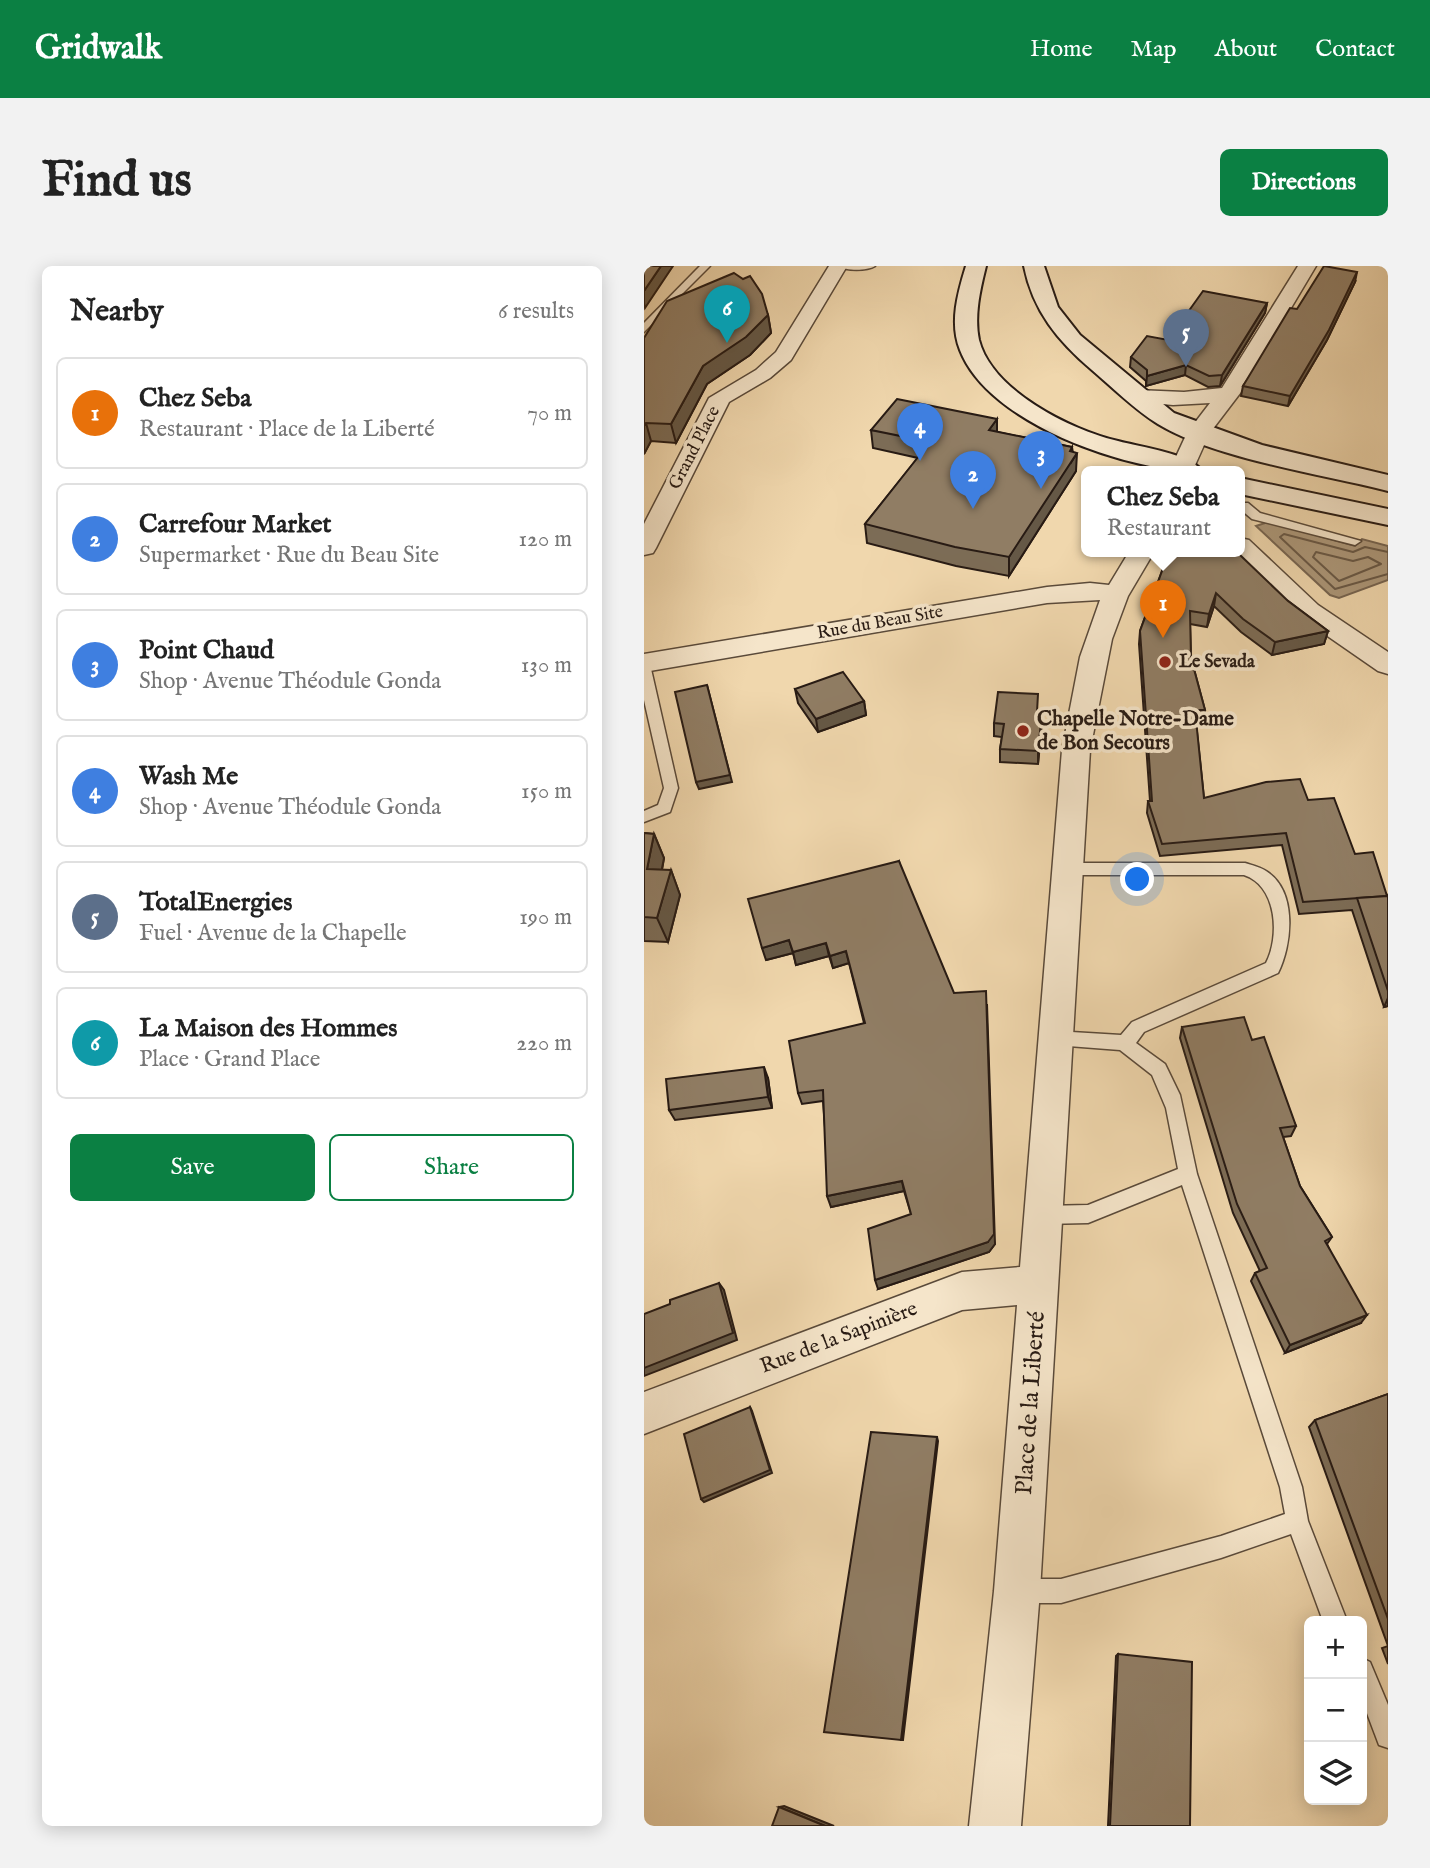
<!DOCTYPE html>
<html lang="en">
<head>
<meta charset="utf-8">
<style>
	:root { --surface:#fff; --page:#f2f2f2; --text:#222; --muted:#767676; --line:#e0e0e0; --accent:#0b8043 }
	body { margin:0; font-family:"IM FELL English",serif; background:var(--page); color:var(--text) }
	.controls { position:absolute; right:21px; bottom:21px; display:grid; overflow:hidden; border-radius:10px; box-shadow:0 4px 18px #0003 }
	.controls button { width:63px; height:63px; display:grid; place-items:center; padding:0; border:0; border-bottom:2px solid var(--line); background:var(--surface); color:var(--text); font:35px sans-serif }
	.you { position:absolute; left:494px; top:614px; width:24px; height:24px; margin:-18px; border:5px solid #fff; border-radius:50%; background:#1a73e8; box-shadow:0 0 0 10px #1a73e833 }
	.badge { display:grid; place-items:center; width:46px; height:46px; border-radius:50%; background:var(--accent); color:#fff; font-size:23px; font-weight:700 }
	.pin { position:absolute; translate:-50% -58px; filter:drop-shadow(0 2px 4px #0008) }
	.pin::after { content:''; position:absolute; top:37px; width:24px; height:21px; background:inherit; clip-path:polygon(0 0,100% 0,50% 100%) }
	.popup { position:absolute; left:437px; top:200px; width:164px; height:91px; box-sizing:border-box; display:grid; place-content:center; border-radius:10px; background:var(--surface); filter:drop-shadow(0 2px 5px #0005); font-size:23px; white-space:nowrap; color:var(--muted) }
	.popup b { font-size:26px; color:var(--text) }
	.popup::after { content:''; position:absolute; left:50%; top:100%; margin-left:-14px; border:14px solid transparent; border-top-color:var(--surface) }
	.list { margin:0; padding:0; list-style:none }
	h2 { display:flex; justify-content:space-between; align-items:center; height:91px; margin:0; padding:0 28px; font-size:30px }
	h2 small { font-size:23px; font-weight:400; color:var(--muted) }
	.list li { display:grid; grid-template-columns:46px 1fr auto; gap:21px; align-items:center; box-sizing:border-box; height:112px; margin:0 14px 14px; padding:0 14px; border:2px solid var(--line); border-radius:10px }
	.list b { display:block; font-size:26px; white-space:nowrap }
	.list p { margin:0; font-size:23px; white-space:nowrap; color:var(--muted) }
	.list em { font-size:23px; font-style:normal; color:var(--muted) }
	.actions { display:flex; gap:14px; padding:21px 28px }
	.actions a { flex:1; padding:16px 0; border:2px solid var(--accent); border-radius:10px; text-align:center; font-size:24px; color:var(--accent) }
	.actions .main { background:var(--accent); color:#fff }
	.icon { flex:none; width:38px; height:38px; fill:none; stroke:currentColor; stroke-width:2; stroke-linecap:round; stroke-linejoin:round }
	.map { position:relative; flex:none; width:744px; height:1560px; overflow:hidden; border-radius:10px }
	header { display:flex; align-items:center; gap:42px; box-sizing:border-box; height:98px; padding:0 35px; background:var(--accent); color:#fff }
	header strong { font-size:33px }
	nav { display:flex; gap:38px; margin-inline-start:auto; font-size:24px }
	.intro { display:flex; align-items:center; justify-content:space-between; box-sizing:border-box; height:168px; padding:0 42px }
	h1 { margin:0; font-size:49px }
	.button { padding:18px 32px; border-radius:10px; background:var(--accent); color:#fff; font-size:24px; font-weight:700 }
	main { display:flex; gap:42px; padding:0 42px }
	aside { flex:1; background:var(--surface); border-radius:10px; box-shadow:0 4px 18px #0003 }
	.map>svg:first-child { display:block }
	.water { fill:#ac9779; stroke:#776551; stroke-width:2 }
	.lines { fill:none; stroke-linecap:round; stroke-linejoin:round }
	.shore { stroke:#6a5946; stroke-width:2 }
	.lane-casing { stroke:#5a4a3a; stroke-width:3 }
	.street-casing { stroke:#5a4a3a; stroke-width:3 }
	.secondary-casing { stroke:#281b14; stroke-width:4 }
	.lane { fill:#f5e5ca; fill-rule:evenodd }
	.street { fill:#f5e5ca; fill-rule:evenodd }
	.secondary { fill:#f5e5ca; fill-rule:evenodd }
	.wall { fill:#7c6c56; stroke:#281b14; stroke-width:2 }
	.shaded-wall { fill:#655846; stroke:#281b14; stroke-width:2 }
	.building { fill:#907d64; stroke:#281b14; stroke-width:2 }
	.poi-dot { fill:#8f2418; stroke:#f5e5ca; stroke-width:2.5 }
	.labels { text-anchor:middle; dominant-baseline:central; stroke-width:7; stroke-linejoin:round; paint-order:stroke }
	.far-street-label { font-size:18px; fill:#281b14; stroke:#f5e5ca }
	.far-poi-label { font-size:18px; font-weight:bold; fill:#281b14; stroke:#f5e5ca; text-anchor:start }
	.poi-label { font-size:21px; font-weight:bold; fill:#281b14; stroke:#f5e5ca; text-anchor:start }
	.street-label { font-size:21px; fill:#281b14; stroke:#f5e5ca }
	.near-street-label { font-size:24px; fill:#281b14; stroke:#f5e5ca }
</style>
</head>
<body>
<header>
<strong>Gridwalk</strong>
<nav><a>Home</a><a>Map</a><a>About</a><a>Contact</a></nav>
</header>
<div class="intro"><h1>Find us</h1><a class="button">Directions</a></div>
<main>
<aside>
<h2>Nearby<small>6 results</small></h2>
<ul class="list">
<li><span class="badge" style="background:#e8710a">1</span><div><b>Chez Seba</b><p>Restaurant · Place de la Liberté</p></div><em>70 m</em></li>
<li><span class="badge" style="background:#3f7fe0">2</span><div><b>Carrefour Market</b><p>Supermarket · Rue du Beau Site</p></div><em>120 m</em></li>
<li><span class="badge" style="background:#3f7fe0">3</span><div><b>Point Chaud</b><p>Shop · Avenue Théodule Gonda</p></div><em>130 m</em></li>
<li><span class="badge" style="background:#3f7fe0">4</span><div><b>Wash Me</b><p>Shop · Avenue Théodule Gonda</p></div><em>150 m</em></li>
<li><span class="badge" style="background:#5c6f8a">5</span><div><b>TotalEnergies</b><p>Fuel · Avenue de la Chapelle</p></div><em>190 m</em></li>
<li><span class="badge" style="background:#0f9aa8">6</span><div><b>La Maison des Hommes</b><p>Place · Grand Place</p></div><em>220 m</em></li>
</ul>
<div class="actions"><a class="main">Save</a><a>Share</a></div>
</aside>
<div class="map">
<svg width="744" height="1560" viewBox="0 0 744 1560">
	<rect width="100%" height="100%" fill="#f0d7ad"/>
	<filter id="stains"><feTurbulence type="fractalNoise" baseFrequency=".00286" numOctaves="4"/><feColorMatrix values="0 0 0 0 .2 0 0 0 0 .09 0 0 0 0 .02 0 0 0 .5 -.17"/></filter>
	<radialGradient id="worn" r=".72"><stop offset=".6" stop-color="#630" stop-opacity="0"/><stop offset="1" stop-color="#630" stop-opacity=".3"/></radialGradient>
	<path class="water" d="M624,256L711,280L718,273L744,280V314L695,332L686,329L612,260Z"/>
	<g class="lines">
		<g class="shore">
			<path d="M672,286L709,295L724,291L737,298L695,315L669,291Z"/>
			<path d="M744,286L721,281L709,286L640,268L636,271L691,323L744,308"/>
		</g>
		<g class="lane-casing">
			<g id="lane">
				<path d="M56,0H66L0,66V57Z"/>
				<path d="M194,0H231C223,5 202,5 194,0Z"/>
				<path d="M596,237H604L616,247L717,275L711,279L608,253L596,243Z"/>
				<path d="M0,399L7,403L34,522L26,546L0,556V545L14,539L20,522L0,434Z"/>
				<path d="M422,597H601C607,599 616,601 622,605C654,625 648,679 634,707L500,766L492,777L521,798L536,829L553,908L658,1221L664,1255L703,1355H679L647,1268L577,1292L417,1337H373L365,1333L361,1325L365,1317L373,1313H417L577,1270L641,1248L636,1221L538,919L444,957L399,958L392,955L389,949L392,943L399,940L444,939L534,903L522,842L508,809L476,784L411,779L405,777L402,772L405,767L411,765L477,769L488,756L622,697C636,670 633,620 600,609H422L414,603Z"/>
				<path d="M718,1392L726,1396L744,1439V1482L735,1479L718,1434Z"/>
			</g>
		</g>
		<g class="street-casing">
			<g id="street">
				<path d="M185,0H203L147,94L126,112L85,136L12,282L9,287L0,289V258L65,132L112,104L132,86Z"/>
				<path d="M654,0H672L597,126L565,168L548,206H525L543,167L566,137L529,139L485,135L482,130L493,124L540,126L578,122Z"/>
				<path d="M596,272L605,274L674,339L744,386V408L734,405L656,351L589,286H596Z"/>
				<path d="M485,286H510L484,330L468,373L446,484L396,1325L377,1560H325L350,1325L373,1039L318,1044L0,1168V1126L318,1006L376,1001L418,484L436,391L456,334L403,337L0,406V388L403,321L446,317L465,319Z"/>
			</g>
		</g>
		<g class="secondary-casing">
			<g id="secondary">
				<path d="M322,0H342C336,24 330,50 335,74C348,125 427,164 474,175C496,181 546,187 559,206C486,206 345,159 316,84C305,57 314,26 322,0Z"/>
				<path d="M380,0H400L414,41L436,69L530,147L618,179L744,209V225C677,208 572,193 514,158C491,144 469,122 448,104C414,75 389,45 380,0Z"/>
				<path d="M596,212L744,243V259L596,228Z"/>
			</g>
		</g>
		<use href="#lane" class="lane"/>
		<use href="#street" class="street"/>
		<use href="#secondary" class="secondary"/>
	</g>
	<g class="wall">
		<path d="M711,16L683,74L644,140L597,130L599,120L653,43Z"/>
		<path d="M623,37L621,47L576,120L564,121L541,109L502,120V115L486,101L487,91L524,74Z"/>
		<path d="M124,49L127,67L106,89L63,118L32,177L7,175L0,188V72Z"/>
		<path d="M227,164L353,166L428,181L432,205L365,310L312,300L223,277L221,258L274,192L229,182Z"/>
		<path d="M525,286L644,335L684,365L680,378L628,389L597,366L570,340L563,361L546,358L547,392L561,444L559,456H552L560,532L664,534L711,588L744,630V740L740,741L708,644L655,648L638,579L516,590L503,547L504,535H506L495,378L496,365Z"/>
		<path d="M151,423L220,435L222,449L174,466L154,437Z"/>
		<path d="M394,446H398L394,498L356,496V483L358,471L350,470V457Z"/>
		<path d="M0,567L10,568L20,592L18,604H27L36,629L24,676L0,675Z"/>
		<path d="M255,595L351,978L345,986L234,1023L267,948L260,925L187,941L179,835L158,838L154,827L220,757L205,697L189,702L185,690L152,699L149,687L122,694Z"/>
		<path d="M538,761L608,774L652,860L647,870L639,871L656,920L688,971L683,978L717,1057L641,1087L607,1015L611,1007L616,1005L589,947L536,772Z"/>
		<path d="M124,812L128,842L31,854L25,844Z"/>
		<path d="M744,1128V1380L665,1161L671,1154Z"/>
		<path d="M744,1380V1398L738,1382Z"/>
		<path d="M474,1388L546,1560H464L472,1390Z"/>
	</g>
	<g class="shaded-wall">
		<path d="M17,0H29L1,42L0,37V25Z"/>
		<path d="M713,6L711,16L683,74L644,140L646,130Z"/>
		<path d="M623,37L621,47L576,120L578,109Z"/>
		<path d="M124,49L127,67L106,89L63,118L32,177L27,158L59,100Z"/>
		<path d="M542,99L541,109L502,120L503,110Z"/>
		<path d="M353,153V172L345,164Z"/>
		<path d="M2,157L7,175L0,188V160Z"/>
		<path d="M428,181V195L433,187L432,205L365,310V291Z"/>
		<path d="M572,327L570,340L563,361L565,348Z"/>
		<path d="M684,365L680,378L628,389L631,376Z"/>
		<path d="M63,419L88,516L55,523L52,516Z"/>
		<path d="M220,435L222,449L174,466L172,453Z"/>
		<path d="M398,446V459L394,498V485Z"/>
		<path d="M10,568L20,592L13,628L3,603Z"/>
		<path d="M27,604L36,629L24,676L13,652Z"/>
		<path d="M145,674L149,687L122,694L118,682Z"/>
		<path d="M182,677L185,690L152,699L149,686Z"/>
		<path d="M202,685L205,697L189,702L186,690Z"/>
		<path d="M744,732V740L740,741Z"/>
		<path d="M343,738L351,978L345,986L234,1023L231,1014L344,976Z"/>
		<path d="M120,801L124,812L128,842L124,831Z"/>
		<path d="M258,915L260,925L187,941L183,930Z"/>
		<path d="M75,1017L80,1024L93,1074L0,1110V1102Z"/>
		<path d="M723,1049L717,1057L641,1087L646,1079Z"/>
		<path d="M106,1141L108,1145L128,1207L60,1236L57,1233Z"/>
		<path d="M293,1171L294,1175L259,1474H257Z"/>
		<path d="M140,1540L190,1560H181L135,1541Z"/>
	</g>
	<g class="building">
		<path d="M0,0H17L0,25Z"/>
		<path d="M680,0L713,6L685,64L646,130L599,120L646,42L653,43Z"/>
		<path d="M90,7L99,13L106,10L118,28L124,49L102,71L59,100L27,158L2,157L0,160V72L23,35Z"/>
		<path d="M559,25L623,37L578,109L565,110L542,99L503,110V104L487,91L503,70L524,74Z"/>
		<path d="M253,133L353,153L345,164L428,181L426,185L433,187L365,291L311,281L221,258L286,176L227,164Z"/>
		<path d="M525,286H579L596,289L644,335L684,365L631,376L599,353L572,327L565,348L546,345L547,392L561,444H551L560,532L622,516L656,513L664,534L690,532L711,588L729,586L743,630L659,636L642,567L518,578L504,535H508L496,365Z"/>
		<path d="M199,406L220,435L172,453L151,423Z"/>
		<path d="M63,419L86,509L52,516L31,426Z"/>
		<path d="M354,426L394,428L393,446H398L394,485L356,483L360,458L350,457Z"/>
		<path d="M0,567L10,568L3,603L27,604L13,652L0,651Z"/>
		<path d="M255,595L310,727L342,725L350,968L344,976L231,1014L224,963L267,948L258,915L183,930L179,824L154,827L145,775L221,757L202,685L186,690L182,677L149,686L145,674L118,682L104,633Z"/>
		<path d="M744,630V725L713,632Z"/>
		<path d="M600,751L608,774L620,771L652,860L636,862L656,920L688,971L681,975L723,1049L646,1079L611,1007L623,1002L593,938L538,761Z"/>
		<path d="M120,801L124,831L25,844L22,813Z"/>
		<path d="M75,1017L89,1067L0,1102V1048L26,1038V1034Z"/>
		<path d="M744,1128V1353L671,1154Z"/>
		<path d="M106,1141L126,1204L57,1233L40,1168Z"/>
		<path d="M227,1166L293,1171L257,1474L180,1466Z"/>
		<path d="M474,1388L548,1396L546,1560H466Z"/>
		<path d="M135,1541L181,1560H128Z"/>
	</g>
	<g class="poi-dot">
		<circle cx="521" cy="396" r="7"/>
		<circle cx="379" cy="465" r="7"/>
	</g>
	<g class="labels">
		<g class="far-street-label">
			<text transform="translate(51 182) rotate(-63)">Grand Place</text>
			<text transform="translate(236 357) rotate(-10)">Rue du Beau Site</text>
		</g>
		<g class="far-poi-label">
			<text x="535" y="396">Le Sevada</text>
		</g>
		<g class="poi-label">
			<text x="393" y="453">Chapelle Notre-Dame<tspan x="393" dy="24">de Bon Secours</tspan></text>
		</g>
		<g class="street-label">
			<text transform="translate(195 1072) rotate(-21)">Rue de la Sapinière</text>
		</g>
		<g class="near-street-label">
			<text transform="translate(387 1137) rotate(-86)">Place de la Liberté</text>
		</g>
	</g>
	<rect width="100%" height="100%" filter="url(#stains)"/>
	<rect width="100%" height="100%" fill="url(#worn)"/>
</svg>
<div class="controls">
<button>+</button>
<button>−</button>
<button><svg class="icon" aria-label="layers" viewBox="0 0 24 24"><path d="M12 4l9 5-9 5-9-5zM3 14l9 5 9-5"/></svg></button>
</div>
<div class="you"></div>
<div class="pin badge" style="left:519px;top:372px;background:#e8710a">1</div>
<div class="popup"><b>Chez Seba</b>Restaurant</div>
<div class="pin badge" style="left:329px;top:243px;background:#3f7fe0">2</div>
<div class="pin badge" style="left:397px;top:223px;background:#3f7fe0">3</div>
<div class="pin badge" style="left:276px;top:195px;background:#3f7fe0">4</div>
<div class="pin badge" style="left:542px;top:101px;background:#5c6f8a">5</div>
<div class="pin badge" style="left:83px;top:77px;background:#0f9aa8">6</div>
</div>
</main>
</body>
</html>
